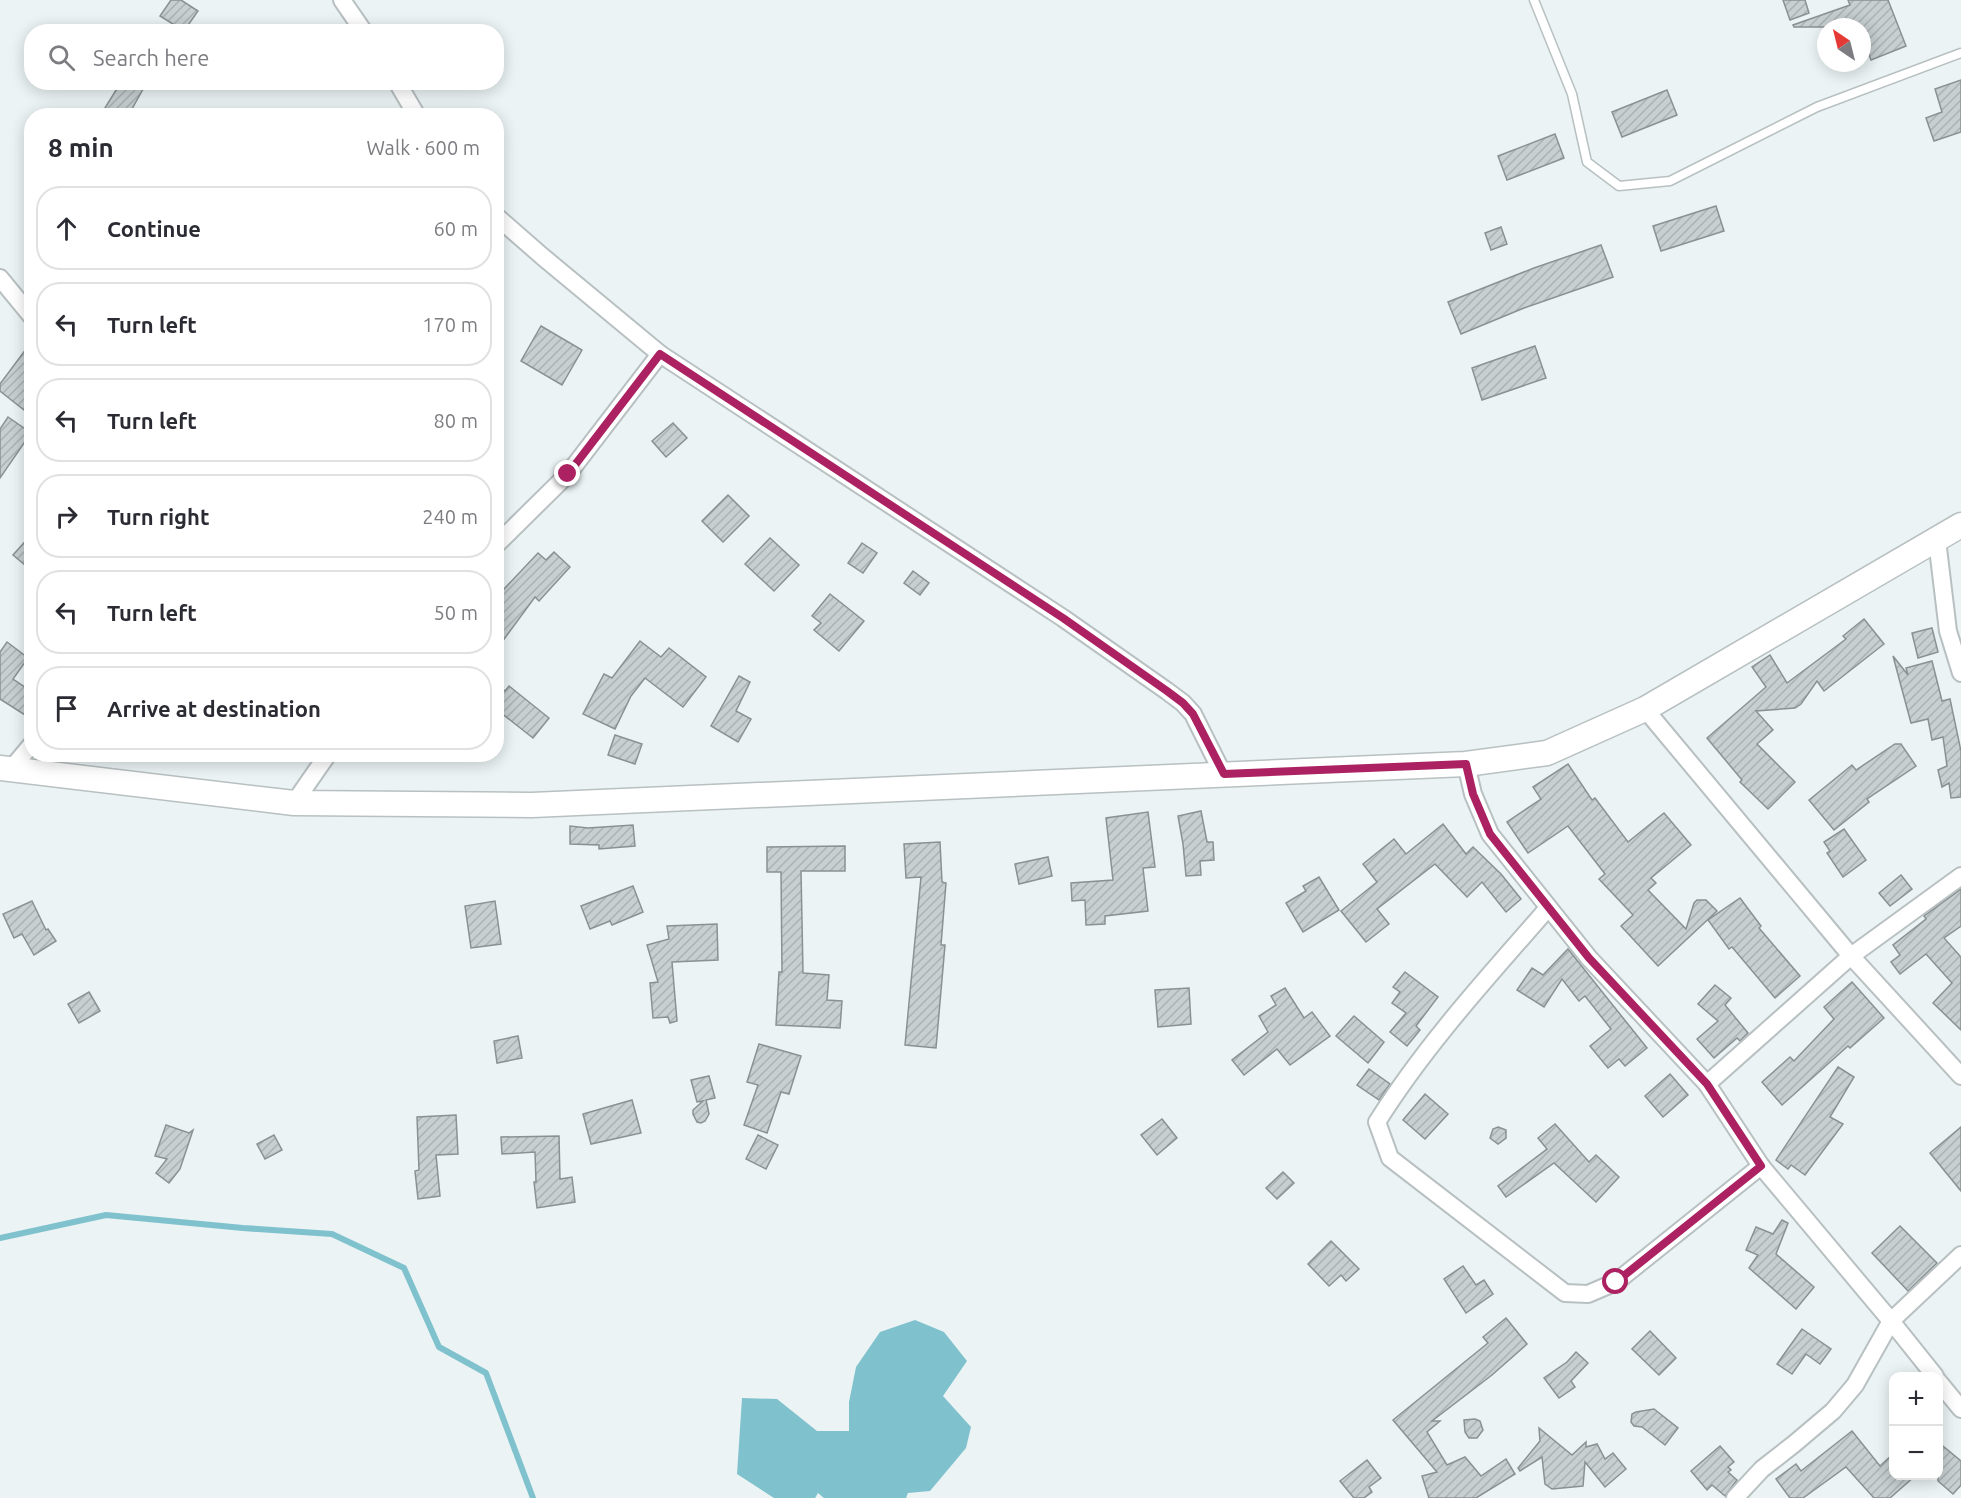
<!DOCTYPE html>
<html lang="en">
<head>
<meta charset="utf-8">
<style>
	:root { --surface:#fff; --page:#f2f2f3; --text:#2b2b33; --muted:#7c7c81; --line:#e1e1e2 }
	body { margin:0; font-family:Ubuntu,sans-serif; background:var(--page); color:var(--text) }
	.controls { position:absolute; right:18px; bottom:18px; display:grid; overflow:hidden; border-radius:12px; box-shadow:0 3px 15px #0003 }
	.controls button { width:54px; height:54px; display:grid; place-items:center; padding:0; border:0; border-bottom:2px solid var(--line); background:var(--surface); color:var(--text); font:30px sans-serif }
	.compass { position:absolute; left:1817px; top:18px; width:54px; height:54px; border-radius:50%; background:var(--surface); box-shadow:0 3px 15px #0003; rotate:325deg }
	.stop { position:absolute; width:18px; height:18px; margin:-14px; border:4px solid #ac2161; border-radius:50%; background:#fff }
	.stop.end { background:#ac2161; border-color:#fff; box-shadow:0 2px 6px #0008 }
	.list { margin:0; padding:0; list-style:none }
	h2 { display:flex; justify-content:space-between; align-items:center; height:78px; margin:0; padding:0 24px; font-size:26px }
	h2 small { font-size:20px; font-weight:400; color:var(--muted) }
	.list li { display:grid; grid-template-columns:39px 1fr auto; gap:18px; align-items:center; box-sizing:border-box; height:84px; margin:0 12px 12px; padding:0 12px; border:2px solid var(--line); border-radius:24px }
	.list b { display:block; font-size:22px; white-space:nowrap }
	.list em { font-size:20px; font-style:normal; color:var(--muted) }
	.icon { flex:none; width:33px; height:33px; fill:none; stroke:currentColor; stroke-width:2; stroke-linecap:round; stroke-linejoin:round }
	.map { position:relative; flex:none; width:1961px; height:1498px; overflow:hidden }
	.search { position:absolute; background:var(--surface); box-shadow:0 3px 15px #0003; left:24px; top:24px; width:480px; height:66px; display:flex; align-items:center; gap:15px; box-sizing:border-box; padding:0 21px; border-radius:24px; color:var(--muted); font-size:22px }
	.panel { position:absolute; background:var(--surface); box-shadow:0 3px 15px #0003; left:24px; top:108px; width:480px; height:654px; border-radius:24px }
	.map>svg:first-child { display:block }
	.water { fill:#7fc2cd }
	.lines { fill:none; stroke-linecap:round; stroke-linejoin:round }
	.stream { stroke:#7fc2cd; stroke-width:6 }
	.building { fill:url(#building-hatch); stroke:#8a9193; stroke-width:1.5 }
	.service-casing { stroke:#b8c0c1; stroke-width:11 }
	.minor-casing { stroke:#b8c0c1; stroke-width:20 }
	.secondary-casing { stroke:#b8c0c1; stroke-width:27 }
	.service { stroke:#fff; stroke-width:8 }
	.minor { stroke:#fff; stroke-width:16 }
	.secondary { stroke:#fff; stroke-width:24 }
	.route { stroke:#ac2161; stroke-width:8 }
</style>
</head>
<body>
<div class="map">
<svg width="1961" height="1498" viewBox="0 0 1961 1498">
	<defs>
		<pattern id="building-hatch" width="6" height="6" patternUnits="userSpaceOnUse" patternTransform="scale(1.5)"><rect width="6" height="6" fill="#c7cfd0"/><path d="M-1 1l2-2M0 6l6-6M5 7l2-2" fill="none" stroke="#abb2b3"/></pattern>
	</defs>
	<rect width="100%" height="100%" fill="#ebf3f4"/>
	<path class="water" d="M915,1320L944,1332L967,1361L943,1396L971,1427L966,1448L930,1491L908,1493L906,1498H824L818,1493L815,1498H774L737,1474L742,1398L777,1399L817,1431H849V1402L856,1367L880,1332Z"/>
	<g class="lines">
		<path class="stream" d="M0,1238L106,1215L243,1228L332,1234L404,1268L439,1347L486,1373L533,1498"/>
	</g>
	<g class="building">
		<path d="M171,0H181L198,11L184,31L160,16Z"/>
		<path d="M1783,0H1805L1809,13L1790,20Z"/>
		<path d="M1848,0H1888L1906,46L1871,60L1862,36V27H1794L1793,25L1850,5Z"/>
		<path d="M1961,80V132L1934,141L1926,118L1942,112L1935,89Z"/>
		<path d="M121,82H147L128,116H100Z"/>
		<path d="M1667,90L1677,115L1622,137L1612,112Z"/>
		<path d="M1555,134L1564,158L1507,180L1498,156Z"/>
		<path d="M1716,206L1724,231L1661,251L1653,226Z"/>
		<path d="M1501,227L1507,244L1491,250L1485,233Z"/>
		<path d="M1601,245L1613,277L1524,308L1461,334L1448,302L1534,268Z"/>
		<path d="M541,326L582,350L562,385L521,361Z"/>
		<path d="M32,341V400L24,410L0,391V384Z"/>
		<path d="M1535,346L1546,378L1482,400L1472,368Z"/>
		<path d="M8,417L31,433L0,478V429Z"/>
		<path d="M673,423L687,438L666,457L652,441Z"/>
		<path d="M728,495L749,516L723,542L702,521Z"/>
		<path d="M32,534V571L13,555Z"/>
		<path d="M770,538L799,565L774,591L745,564Z"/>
		<path d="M862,543L877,553L863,573L848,563Z"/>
		<path d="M554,552L570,567L539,601L535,597L496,650V584L504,589L538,553L546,560Z"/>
		<path d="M913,571L929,583L920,595L904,583Z"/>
		<path d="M830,594L864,621L839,651L814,630L821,623L812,616Z"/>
		<path d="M1864,619L1884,644L1824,691L1817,681L1801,704L1795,708L1756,711L1773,730L1757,744L1795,782L1768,809L1740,782L1742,780L1707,738L1766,687L1752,667L1770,655L1787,683L1846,639L1843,636Z"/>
		<path d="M1932,628L1938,652L1918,658L1912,633Z"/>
		<path d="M640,641L661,657L669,648L706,677L683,707L645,678L631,696L615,729L583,714L604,674L612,678Z"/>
		<path d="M7,642L28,658L13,679L32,692V705L25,715L0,699V652Z"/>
		<path d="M1893,656L1908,675L1906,668L1932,661L1942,701L1950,699L1961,751V797L1951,798L1949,783L1942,787L1938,770L1947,766L1943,737L1932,740L1928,719L1911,723Z"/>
		<path d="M739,676L750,682L736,711L751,719L738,742L711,726Z"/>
		<path d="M496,683L505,691L509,686L549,718L533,738L496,709Z"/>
		<path d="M615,735L642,744L635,764L608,755Z"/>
		<path d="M1895,744H1901L1916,766L1867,799L1869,802L1834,830L1809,800L1852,765L1856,770Z"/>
		<path d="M1568,764L1592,800L1595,798L1628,842L1664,813L1691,845L1651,878L1656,883L1648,890L1686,929L1694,903L1697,900H1706L1717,911L1658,966L1621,926L1633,915L1599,879L1605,874L1568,826L1528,853L1507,822L1541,799L1533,787Z"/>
		<path d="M1201,811L1207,842H1213L1214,860L1200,861L1201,875L1186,876L1183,844L1178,816Z"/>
		<path d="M1148,812L1155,867L1143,868L1148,911L1105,916V924L1086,925L1085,900L1072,901L1071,883L1113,880L1106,818Z"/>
		<path d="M1443,824L1466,854L1473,847L1501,874L1521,899L1506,912L1482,882L1467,897L1435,864L1377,909L1389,924L1366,942L1341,911L1377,882L1363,864L1394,839L1406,854Z"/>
		<path d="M633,825L635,846L599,849V845L570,844V826L588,828Z"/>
		<path d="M1844,829L1866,860L1843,877L1827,853L1830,851L1824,842Z"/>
		<path d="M940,842L942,882L946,883L941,945H945L936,1048L905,1045L921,877L906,878L904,844Z"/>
		<path d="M845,846V871H801L803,973L829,975L827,1000L842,1001L840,1028L776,1025L779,972H782L781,872H767V847Z"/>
		<path d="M1048,857L1052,876L1019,884L1015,864Z"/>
		<path d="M1901,875L1912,889L1890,906L1879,893Z"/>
		<path d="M1319,877L1339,910L1303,932L1286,903L1306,891L1303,886Z"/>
		<path d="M633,886L643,912L612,925L610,921L590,929L581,906Z"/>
		<path d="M1961,889V926L1944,938L1961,957V1030L1933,1003L1952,983L1926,954L1900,974L1891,962L1900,955L1893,945L1926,919L1924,916Z"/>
		<path d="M1740,898L1761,926L1759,928L1800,976L1775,998L1732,947L1729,949L1708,920Z"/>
		<path d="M32,901L46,930L48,929L56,941L34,955L22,934L14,938L3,914Z"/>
		<path d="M495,901L501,944L471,948L465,906Z"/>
		<path d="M717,924L718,960L672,962L677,1021L670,1023L668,1017L653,1018L650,983L658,982L647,945L669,939L667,926Z"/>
		<path d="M1568,949L1647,1048L1625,1066L1619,1059L1608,1068L1590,1046L1611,1029L1585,996L1579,1001L1562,979L1544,1007L1517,990L1532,968L1543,975Z"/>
		<path d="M1405,972L1438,997L1416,1026L1420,1030L1407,1046L1390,1032L1406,1013L1392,1003L1400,992L1393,987Z"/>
		<path d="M1852,982L1884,1018L1850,1048L1848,1046L1782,1105L1762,1082L1790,1057L1794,1061L1834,1019L1824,1007Z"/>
		<path d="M1715,985L1731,998L1725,1005L1748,1033L1740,1041L1737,1038L1714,1058L1697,1039L1718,1021L1698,1004Z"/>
		<path d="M1189,988L1191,1024L1158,1027L1155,990Z"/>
		<path d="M1285,988L1304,1018L1312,1012L1330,1036L1290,1065L1277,1049L1244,1075L1232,1060L1268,1032L1259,1016L1276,1005L1271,996Z"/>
		<path d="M89,992L100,1011L79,1023L68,1004Z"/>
		<path d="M1354,1016L1384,1042L1368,1063L1336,1036Z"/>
		<path d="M518,1036L522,1058L497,1063L494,1041Z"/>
		<path d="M759,1044L801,1056L789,1094L781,1092L767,1133L744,1125L758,1085L747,1082Z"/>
		<path d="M1838,1067L1854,1077L1830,1117L1843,1124L1805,1175L1791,1165L1788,1169L1776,1160Z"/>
		<path d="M1369,1069L1390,1084L1379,1100L1357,1085Z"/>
		<path d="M1670,1074L1688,1095L1663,1117L1645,1096Z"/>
		<path d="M709,1076L715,1098L706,1100L709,1114L705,1121L701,1123L697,1122L693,1114V1110L703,1101L697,1102L691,1080Z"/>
		<path d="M1425,1094L1448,1114L1425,1139L1403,1120Z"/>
		<path d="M632,1100L641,1133L591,1144L583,1114Z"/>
		<path d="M456,1115L458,1154L436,1155L440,1196L418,1199L415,1171L419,1170L417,1117Z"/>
		<path d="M1162,1119L1177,1138L1157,1155L1141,1135Z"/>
		<path d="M1555,1124L1589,1162L1596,1155L1619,1177L1596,1202L1554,1163L1506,1197L1498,1186L1547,1149L1538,1138Z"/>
		<path d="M166,1125L189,1133L193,1130L180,1169L169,1183L156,1173L167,1159L155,1156Z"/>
		<path d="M1498,1127L1506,1130V1138L1498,1144L1490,1138L1493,1129Z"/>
		<path d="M1961,1127V1191L1930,1153Z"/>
		<path d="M274,1135L282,1150L265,1159L257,1144Z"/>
		<path d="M758,1135L778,1145L766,1169L746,1159Z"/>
		<path d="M559,1136L560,1179L572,1177L575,1202L537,1208L534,1182H536L535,1152L502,1154L501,1137Z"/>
		<path d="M1283,1172L1294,1183L1277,1199L1266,1188Z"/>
		<path d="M1782,1220L1788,1223L1776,1254L1814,1287L1796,1309L1749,1268L1758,1255L1746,1250L1756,1227L1773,1234Z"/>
		<path d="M1900,1226L1937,1263L1908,1291L1872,1253Z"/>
		<path d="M1331,1241L1359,1269L1346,1281L1341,1275L1329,1286L1308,1264Z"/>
		<path d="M1463,1266L1476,1285L1484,1280L1493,1294L1466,1313L1444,1279Z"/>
		<path d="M1506,1318L1527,1344L1492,1375L1432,1421H1440L1427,1432L1447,1465L1465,1457L1481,1476L1506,1459L1515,1474L1476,1498H1429L1422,1476L1437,1472L1393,1420L1488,1343L1483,1337Z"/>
		<path d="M1802,1329L1831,1349L1820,1364L1806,1354L1792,1374L1777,1364Z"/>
		<path d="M1650,1331L1676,1358L1659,1375L1632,1349Z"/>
		<path d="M1576,1352L1588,1363L1571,1381L1575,1387L1559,1398L1544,1378L1567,1362Z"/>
		<path d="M1654,1409L1678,1428L1665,1445L1642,1427L1634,1426L1631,1422L1632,1414L1636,1412Z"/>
		<path d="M1475,1419L1480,1421L1483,1430L1477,1438H1469L1465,1432L1464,1420Z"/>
		<path d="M1539,1428L1572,1455L1586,1442V1447L1597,1444L1605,1459L1613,1453L1626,1469L1605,1487L1585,1462L1583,1486L1552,1489L1545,1484L1542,1457L1520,1471L1518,1468L1540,1441Z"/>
		<path d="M1852,1431L1880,1466L1893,1454V1476H1915L1890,1498H1874L1846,1467L1803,1498H1790L1776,1479L1796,1464L1801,1471Z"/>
		<path d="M1938,1442L1961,1461V1485L1953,1494L1938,1481Z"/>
		<path d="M1720,1446L1734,1462L1728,1467L1731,1470L1728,1472L1737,1480L1725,1496L1712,1485L1707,1490L1691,1471Z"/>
		<path d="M1367,1460L1381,1478L1369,1487L1372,1492L1364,1498H1354L1340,1481Z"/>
	</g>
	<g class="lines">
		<g class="service-casing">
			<path id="service" d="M1534,0L1572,94L1587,162L1619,186L1670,181L1817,107L1961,53"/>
		</g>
		<g class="minor-casing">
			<g id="minor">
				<path d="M342,0L364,32"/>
				<path d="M397,82L417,116"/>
				<path d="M496,216L543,257L660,354L1063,618L1167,691L1183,703L1193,714L1223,774"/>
				<path d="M0,278L32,317"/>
				<path d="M1937,540L1948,631L1961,673"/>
				<path d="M496,545L568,474L660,354"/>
				<path d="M1645,709L1851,956L1961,1076"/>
				<path d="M1466,764L1473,794L1490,834L1589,958L1707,1084L1761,1166L1891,1321L1935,1376"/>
				<path d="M12,768L32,744"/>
				<path d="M294,803L328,754"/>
				<path d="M1548,908C1488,977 1426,1044 1377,1122L1390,1158L1565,1293L1588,1294L1616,1282L1761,1166"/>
				<path d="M1707,1084L1851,956L1961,876"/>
				<path d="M1938,1381L1961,1409"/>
				<path d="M1735,1498L1762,1469L1794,1444L1833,1411L1855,1385L1891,1321L1961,1255"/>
			</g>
		</g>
		<g class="secondary-casing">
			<path id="secondary" d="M0,768L294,803L532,805L1466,764L1547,753L1645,709L1961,525"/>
		</g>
		<use href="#service" class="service"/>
		<use href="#minor" class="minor"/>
		<use href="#secondary" class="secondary"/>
	</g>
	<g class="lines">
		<path class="route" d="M568,474L660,354L1063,618L1167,691L1183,703L1193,714L1224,774L1466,764L1473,794L1490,834L1589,958L1707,1084L1761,1166L1616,1282"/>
	</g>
</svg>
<div class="controls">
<button>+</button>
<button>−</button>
</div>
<svg class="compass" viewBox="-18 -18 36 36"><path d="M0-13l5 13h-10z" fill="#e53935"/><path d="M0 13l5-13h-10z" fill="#7c7c81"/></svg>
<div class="stop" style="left:1616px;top:1282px"></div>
<div class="stop end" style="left:568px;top:474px"></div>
<div class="search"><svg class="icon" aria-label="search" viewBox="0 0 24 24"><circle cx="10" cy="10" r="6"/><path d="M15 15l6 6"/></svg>Search here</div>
<section class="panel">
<h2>8 min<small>Walk · 600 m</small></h2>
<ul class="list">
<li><svg class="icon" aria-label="ahead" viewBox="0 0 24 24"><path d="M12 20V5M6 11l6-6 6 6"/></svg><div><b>Continue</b></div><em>60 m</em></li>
<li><svg class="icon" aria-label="left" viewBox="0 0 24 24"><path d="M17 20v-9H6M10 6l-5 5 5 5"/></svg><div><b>Turn left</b></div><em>170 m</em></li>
<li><svg class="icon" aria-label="left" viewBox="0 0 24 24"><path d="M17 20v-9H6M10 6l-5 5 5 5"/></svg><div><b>Turn left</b></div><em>80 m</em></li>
<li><svg class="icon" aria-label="right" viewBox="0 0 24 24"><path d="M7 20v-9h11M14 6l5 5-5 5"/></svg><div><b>Turn right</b></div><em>240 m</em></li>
<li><svg class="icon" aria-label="left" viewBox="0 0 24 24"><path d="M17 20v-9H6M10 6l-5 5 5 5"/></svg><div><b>Turn left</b></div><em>50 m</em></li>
<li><svg class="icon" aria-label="arrive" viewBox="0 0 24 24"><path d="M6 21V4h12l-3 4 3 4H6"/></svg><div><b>Arrive at destination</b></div></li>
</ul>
</section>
</div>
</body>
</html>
